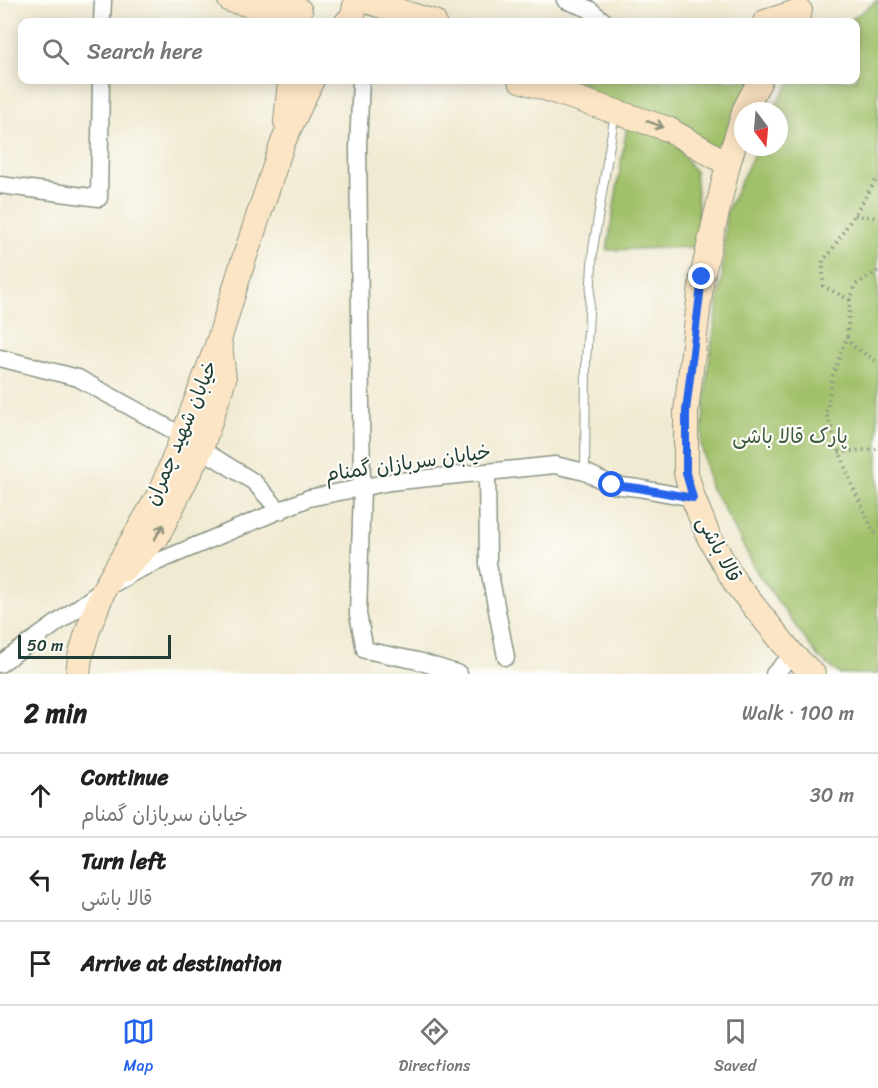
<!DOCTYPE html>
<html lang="en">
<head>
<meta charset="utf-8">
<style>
	:root { --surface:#fff; --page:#f6f6f6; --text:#222; --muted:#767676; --line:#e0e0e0; --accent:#2563eb }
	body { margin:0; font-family:Sriracha,"Playpen Sans Arabic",sans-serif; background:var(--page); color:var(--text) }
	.compass { position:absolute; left:734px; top:102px; width:54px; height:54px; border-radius:50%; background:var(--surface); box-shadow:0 3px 15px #0003; rotate:164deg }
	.scale { position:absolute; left:18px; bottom:15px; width:153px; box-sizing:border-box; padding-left:6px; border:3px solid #1f3d34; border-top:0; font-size:16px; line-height:21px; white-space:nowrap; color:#1f3d34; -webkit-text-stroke:4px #fdfcf7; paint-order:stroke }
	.stop { position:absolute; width:18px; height:18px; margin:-14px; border:4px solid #2563eb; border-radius:50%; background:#fff }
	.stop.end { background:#2563eb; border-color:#fff; box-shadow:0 2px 6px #0008 }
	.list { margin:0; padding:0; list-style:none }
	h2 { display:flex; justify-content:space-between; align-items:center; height:78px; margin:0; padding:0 24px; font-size:26px }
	h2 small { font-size:20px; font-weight:400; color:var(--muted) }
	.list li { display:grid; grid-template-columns:39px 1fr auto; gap:18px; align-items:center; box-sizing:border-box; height:84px; padding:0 24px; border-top:2px solid var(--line) }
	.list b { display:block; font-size:22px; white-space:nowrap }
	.list p { margin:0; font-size:20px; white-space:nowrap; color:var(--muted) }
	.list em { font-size:20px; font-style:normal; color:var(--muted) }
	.icon { flex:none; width:33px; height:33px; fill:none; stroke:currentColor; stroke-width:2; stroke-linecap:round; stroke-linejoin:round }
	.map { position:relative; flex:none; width:878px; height:674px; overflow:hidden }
	.search { position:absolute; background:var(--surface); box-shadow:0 3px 15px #0003; left:18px; right:18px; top:18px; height:66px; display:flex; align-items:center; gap:15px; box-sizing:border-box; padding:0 21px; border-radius:12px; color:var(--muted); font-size:22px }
	.sheet { height:330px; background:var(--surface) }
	nav { display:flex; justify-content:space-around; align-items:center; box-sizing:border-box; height:84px; border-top:2px solid var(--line); background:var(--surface); font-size:16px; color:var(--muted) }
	nav a { display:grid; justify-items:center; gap:3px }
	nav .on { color:var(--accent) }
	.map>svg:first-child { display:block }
	.green { fill:#a0c069; stroke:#607e4e; stroke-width:1.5 }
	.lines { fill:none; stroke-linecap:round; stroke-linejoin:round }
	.lane-casing { stroke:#889483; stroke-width:10 }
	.street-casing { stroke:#889483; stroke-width:19 }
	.secondary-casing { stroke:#889483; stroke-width:26 }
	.path { stroke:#889483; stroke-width:4; stroke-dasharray:1.5 4.5; stroke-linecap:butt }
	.lane { stroke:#fff; stroke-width:8 }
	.street { stroke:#fff; stroke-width:16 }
	.secondary { stroke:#fce5c4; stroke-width:24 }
	.oneway { stroke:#8e917c }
	.route { stroke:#2563eb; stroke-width:8 }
	.labels { text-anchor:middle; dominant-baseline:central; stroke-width:4.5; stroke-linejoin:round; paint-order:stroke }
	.street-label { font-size:20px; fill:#1f3d34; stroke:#fdfcf7 }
	.park-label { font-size:20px; fill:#3f5e41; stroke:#fdfcf7 }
</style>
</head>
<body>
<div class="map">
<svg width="878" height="674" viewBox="0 0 878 674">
	<rect width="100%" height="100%" fill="#fdfcf7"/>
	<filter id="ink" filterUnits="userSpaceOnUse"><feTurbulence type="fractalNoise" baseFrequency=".0167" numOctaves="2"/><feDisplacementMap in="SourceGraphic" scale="12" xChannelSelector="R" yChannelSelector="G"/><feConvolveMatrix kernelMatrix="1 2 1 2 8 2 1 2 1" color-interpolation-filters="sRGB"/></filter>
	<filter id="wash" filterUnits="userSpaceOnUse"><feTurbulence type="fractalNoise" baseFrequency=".008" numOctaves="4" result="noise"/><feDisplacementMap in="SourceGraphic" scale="24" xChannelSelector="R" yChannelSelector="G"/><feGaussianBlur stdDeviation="1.35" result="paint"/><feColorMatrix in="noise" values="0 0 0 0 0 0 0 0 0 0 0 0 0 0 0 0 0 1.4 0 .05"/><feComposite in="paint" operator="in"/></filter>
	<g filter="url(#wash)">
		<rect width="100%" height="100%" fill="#f1ead2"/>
		<g class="green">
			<path d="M878,0V674H840L818,657L758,574L724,509L710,487L701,444L708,369L722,276L726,213L757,147H779V111H771L792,80H856V22H848Z"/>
			<path d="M569,80H760L728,164L566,95Z"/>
			<path d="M627,126L674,141L695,172L699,214L698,247L607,250Z"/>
		</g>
	</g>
	<g filter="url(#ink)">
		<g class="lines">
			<g class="lane-casing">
				<path id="lane" d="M585,472L586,361L593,249L615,113"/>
			</g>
			<g class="street-casing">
				<g id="street">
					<path d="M565,0L589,9L605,22"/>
					<path d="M102,22L103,0"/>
					<path d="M361,80L358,147L362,489L358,614L365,650L418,661L459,674"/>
					<path d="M0,185L99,198L101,80"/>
					<path d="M0,358L78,378L183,436"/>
					<path d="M201,449L254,482L280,511"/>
					<path d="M487,472L488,564L506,657"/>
					<path d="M0,664L104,589L138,570L309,498L390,482L555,465L585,472L612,485L638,488L693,498"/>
					<path d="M774,674L793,655"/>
				</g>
			</g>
			<g class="secondary-casing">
				<g id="secondary">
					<path d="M230,0L260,7L300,11"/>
					<path d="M363,0L434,22"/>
					<path d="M347,22L353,16L356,0"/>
					<path d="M765,22L800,11"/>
					<path d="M520,80L668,129L728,164"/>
					<path d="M744,111L760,80"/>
					<path d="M743,116L728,164L702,277L686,411V473L693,498L709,537L736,584L793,655L813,674"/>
					<path d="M286,122L290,80"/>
					<path d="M123,570L157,537L201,449L224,379L220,345"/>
					<path d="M78,674L80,657L88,630L104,589L160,493L183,436L219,340L242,265L283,142L312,80"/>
				</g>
			</g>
			<g class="path">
				<path d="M855,215L878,218"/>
				<path d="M878,271L855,285L850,300L847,337L833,375L826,414L851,483L872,528L878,537"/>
				<path d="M850,300L823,286V260L830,253L878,177"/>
				<path d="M847,337L853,346L878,362"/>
				<path d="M839,452L878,449"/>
			</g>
			<use href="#lane" class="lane"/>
			<use href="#street" class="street"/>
			<use href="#secondary" class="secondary"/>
		</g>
		<defs><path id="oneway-shaft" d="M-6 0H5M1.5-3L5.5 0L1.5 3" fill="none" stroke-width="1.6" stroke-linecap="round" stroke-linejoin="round" transform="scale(1.5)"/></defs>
		<g class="oneway">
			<use href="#oneway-shaft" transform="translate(655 124) rotate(20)"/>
			<use href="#oneway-shaft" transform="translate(159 532) rotate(-59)"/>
		</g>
	</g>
	<g class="lines" filter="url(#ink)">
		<path class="route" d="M612,485L638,488L693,498L686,473V411L702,277"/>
	</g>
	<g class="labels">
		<g class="street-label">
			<text transform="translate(181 433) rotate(-67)">خیابان شهید چمران</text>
			<text transform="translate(408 463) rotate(-8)">خیابان سربازان گمنام</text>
			<text transform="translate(719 549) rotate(62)">قالا باشی</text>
		</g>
		<g class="park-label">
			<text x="790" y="436">پارک قالا باشی</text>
		</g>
	</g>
</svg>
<svg class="compass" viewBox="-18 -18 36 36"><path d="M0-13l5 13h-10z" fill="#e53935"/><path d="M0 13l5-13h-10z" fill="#767676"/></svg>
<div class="scale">50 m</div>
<div class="stop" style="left:612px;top:485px"></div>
<div class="stop end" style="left:702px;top:277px"></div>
<div class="search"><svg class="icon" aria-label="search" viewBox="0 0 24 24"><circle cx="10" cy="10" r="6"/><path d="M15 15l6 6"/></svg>Search here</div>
</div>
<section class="sheet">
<h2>2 min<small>Walk · 100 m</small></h2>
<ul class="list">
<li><svg class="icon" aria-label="ahead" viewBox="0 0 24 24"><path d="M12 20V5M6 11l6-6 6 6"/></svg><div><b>Continue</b><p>خیابان سربازان گمنام</p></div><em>30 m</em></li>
<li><svg class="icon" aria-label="left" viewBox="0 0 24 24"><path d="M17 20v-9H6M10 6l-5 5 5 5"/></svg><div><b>Turn left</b><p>قالا باشی</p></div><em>70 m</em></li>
<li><svg class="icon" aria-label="arrive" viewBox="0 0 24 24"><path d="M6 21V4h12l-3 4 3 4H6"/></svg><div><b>Arrive at destination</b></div></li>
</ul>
</section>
<nav>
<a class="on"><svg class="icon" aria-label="map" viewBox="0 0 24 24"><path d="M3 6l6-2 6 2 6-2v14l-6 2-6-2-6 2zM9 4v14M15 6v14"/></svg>Map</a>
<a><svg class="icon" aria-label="directions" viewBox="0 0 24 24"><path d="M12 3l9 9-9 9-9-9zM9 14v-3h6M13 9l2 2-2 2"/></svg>Directions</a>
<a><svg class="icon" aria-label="saved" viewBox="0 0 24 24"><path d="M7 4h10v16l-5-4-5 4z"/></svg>Saved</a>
</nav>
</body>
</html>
